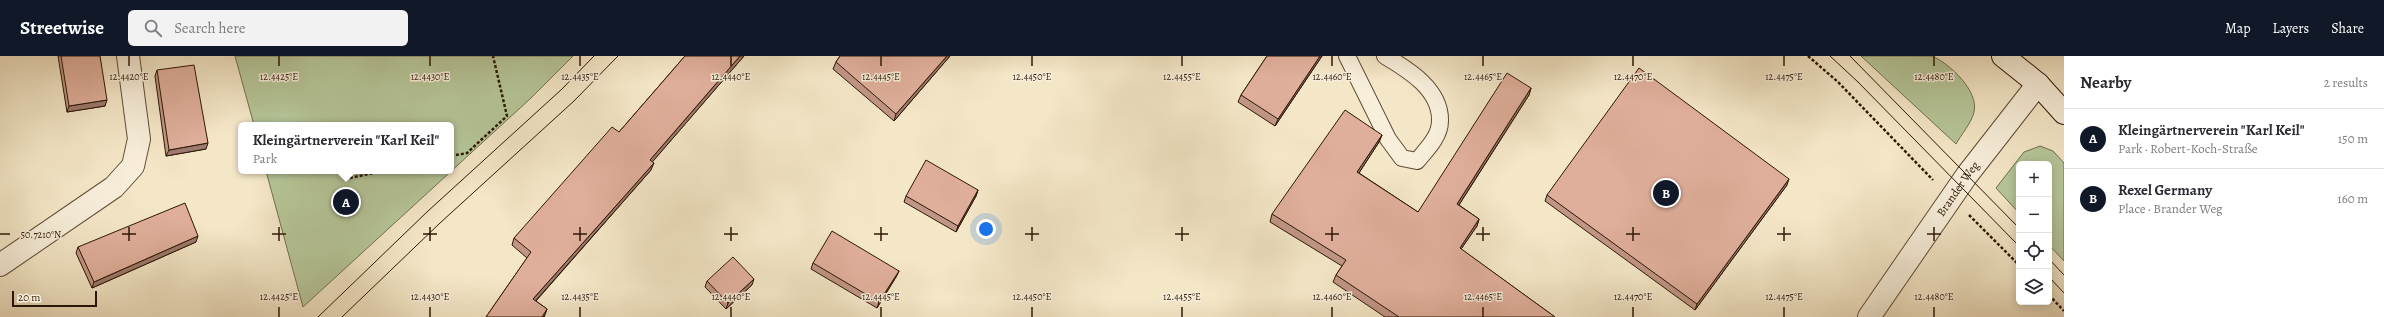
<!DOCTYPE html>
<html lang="en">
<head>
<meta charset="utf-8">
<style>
	:root { --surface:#fff; --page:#f2f2f3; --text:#2b2b33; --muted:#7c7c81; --line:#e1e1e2; --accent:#111827 }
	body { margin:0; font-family:Alegreya,serif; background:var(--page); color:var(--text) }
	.controls { position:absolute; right:12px; bottom:12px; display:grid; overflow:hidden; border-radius:6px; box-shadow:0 2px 10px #0003 }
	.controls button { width:36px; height:36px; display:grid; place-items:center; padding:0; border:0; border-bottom:1px solid var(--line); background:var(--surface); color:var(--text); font:20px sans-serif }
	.scale { position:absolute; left:12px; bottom:10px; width:85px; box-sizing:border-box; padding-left:4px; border:2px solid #2c1706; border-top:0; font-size:11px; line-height:14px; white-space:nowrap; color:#2c1706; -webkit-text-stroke:3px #f8efdb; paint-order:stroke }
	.you { position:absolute; left:986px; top:173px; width:14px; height:14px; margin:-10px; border:3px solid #fff; border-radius:50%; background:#1a73e8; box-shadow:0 0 0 6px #1a73e833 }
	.badge { display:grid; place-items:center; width:26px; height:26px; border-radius:50%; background:var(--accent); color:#fff; font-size:13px; font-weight:700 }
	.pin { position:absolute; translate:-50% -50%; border:2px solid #fff; box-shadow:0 1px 4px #0006 }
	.popup { position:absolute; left:238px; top:66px; width:216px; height:52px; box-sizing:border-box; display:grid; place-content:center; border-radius:6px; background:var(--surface); filter:drop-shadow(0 1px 3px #0005); font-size:13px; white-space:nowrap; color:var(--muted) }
	.popup b { font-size:15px; color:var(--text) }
	.popup::after { content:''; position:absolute; left:50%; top:100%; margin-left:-8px; border:8px solid transparent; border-top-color:var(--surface) }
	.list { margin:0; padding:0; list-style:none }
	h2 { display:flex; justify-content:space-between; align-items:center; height:52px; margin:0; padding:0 16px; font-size:17px }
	h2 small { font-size:13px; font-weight:400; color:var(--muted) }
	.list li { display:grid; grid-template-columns:26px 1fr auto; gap:12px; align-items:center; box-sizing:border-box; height:60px; padding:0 16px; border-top:1px solid var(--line) }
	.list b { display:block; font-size:15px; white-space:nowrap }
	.list p { margin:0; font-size:13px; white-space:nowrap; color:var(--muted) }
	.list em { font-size:13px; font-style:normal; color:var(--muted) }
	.icon { flex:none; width:22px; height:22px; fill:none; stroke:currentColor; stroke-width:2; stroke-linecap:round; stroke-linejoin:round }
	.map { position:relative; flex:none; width:2064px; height:261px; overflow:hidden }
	header { display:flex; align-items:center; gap:24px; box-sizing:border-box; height:56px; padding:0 20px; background:var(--accent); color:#fff }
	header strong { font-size:19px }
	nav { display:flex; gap:22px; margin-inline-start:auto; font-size:14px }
	.search { width:280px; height:36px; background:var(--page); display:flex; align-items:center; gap:10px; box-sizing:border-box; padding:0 14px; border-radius:6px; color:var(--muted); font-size:15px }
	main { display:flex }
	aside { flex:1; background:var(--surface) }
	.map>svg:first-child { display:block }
	.green { fill:#b6c79a; stroke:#716f50 }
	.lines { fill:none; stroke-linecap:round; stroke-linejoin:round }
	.lane-casing { stroke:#5e4b36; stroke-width:18 }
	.street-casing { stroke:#5e4b36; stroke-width:24 }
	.secondary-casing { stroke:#2c1706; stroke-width:24 }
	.path { stroke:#2c1706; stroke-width:2.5; stroke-dasharray:3 2; stroke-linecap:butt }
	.lane { stroke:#f8efdb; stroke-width:16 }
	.street { stroke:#f8efdb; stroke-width:22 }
	.secondary { stroke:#f8efdb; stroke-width:22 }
	.tram { stroke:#2c1706; stroke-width:1 }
	.wall { fill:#c19686; stroke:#2c1706 }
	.shaded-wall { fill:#9d7a6d; stroke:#2c1706 }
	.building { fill:#e0af9c; stroke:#2c1706 }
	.ticks { fill:none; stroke:#2c1706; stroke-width:1.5 }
	.labels { text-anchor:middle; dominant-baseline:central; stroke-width:3; stroke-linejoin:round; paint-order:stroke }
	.street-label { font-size:12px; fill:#2c1706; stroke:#f8efdb }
	.ticks-label { font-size:10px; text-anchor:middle; fill:#2c1706; stroke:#f8efdb; stroke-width:3; stroke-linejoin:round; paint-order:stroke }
</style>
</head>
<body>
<header>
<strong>Streetwise</strong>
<div class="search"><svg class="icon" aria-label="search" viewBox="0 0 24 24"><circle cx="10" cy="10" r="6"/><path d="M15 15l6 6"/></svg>Search here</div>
<nav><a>Map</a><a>Layers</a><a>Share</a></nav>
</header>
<main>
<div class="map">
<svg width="2064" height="261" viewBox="0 0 2064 261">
	<rect width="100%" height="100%" fill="#f4e7c8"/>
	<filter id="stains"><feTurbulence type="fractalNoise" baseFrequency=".005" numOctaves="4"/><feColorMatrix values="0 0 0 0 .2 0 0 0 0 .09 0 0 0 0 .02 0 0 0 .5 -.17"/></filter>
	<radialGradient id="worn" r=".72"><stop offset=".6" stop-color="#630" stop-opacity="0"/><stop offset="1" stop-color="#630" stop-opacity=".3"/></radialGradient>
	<g class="green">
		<path d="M235,0H573L531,42L303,251L266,115H451V69H254Z"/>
		<path d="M1861,0C1874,0 1924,0 1932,0C1950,8 1979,35 1974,56C1972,66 1961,79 1956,88Z"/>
		<path d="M2040,90L2053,95L2064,107V205L2049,189V108H2019V157L1996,132L2024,96Z"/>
	</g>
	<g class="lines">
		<g class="lane-casing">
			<path id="lane" d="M1347,0L1388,83L1402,102L1417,105C1426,94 1440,81 1440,65C1441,34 1409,14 1385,0"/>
		</g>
		<g class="street-casing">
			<g id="street">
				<path d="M0,209L114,131L133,110L139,83L128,0"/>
				<path id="s1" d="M1869,261L1967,119L2038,28"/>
			</g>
		</g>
		<g class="secondary-casing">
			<path id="secondary" d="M2003,0L2038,28L2064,57"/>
		</g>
		<g class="path">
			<path d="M1808,0L1838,26L1933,124"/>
			<path d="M451,100L467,97L507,60L493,0"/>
			<path d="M345,123L383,115"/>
			<path d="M1969,159L2019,209"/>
			<path d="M2049,239L2064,255"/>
		</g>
		<use href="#lane" class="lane"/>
		<use href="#street" class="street"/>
		<use href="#secondary" class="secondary"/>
		<g class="tram">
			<path d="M1830,0L1858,26L2019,190"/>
			<path d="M1850,0L2019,172"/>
			<path d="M2049,203L2064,219"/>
			<path d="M2049,221L2064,237"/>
			<path d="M318,261L428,155L562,33L594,0"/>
			<path d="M342,261L440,167L574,45L618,0"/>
		</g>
	</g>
	<g class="wall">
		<path d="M58,0H100L105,50L67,56Z"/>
		<path d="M685,0H744L652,106L651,114L536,245L547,253L544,261H486L527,202L512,189L514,182L619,76Z"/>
		<path d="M840,0H950L894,65L833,13L836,6Z"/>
		<path d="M1267,0H1322L1275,70L1238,46L1241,39Z"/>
		<path d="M157,14L206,93L166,100L155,20Z"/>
		<path d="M1531,32L1529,39L1459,149L1479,163L1477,170L1461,193L1555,261H1385L1333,226L1336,219L1342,210L1270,166L1272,158L1382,79L1379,86L1359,117L1418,156Z"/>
		<path d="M1787,129L1695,254L1545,145L1547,139Z"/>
		<path d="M978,134L976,140L956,176L904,146L906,140Z"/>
		<path d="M196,186L92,232L76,197L78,191Z"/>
		<path d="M813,207L899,215L896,221L877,252L811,213Z"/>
		<path d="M707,225L752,229L726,253L705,231Z"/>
	</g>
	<g class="shaded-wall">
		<path d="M740,0H744L648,111L650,104Z"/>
		<path d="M947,0H950L894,65L896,58Z"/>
		<path d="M1320,0H1322L1275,70L1278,63Z"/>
		<path d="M1531,32L1529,39L1455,155L1457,148Z"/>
		<path d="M107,44L105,50L67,56L69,50Z"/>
		<path d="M1382,79L1379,86L1355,123L1357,116Z"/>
		<path d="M208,87L206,93L166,100L169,94Z"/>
		<path d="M654,107L651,114L531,250L533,243Z"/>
		<path d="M1789,123L1787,129L1695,254L1697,248Z"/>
		<path d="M978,134L976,140L956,176L958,170Z"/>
		<path d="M1479,163L1477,170L1457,199L1460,192Z"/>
		<path d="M198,180L196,186L92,232L94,226Z"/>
		<path d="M899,215L896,221L877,252L879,246Z"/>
		<path d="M754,223L752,229L726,253L728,247Z"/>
		<path d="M547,253L544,261H542Z"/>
	</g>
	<g class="building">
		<path d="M61,0H100L107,44L69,50Z"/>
		<path d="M685,0H740L650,104L654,107L533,243L547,253L542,261H486L531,196L514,182L612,71L619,76Z"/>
		<path d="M840,0H947L896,58L836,6Z"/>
		<path d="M1267,0H1320L1278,63L1241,39Z"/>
		<path d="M194,9L208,87L169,94L157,14Z"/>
		<path d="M1639,12L1789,123L1697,248L1547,139Z"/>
		<path d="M1507,17L1531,32L1457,148L1479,163L1460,192L1555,261H1399L1336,219L1346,204L1272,158L1345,54L1382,79L1357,116L1418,156Z"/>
		<path d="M926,104L978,134L958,170L906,140Z"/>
		<path d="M185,147L198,180L94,226L78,191Z"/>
		<path d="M832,175L899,215L879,246L813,207Z"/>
		<path d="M733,201L754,223L728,247L707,225Z"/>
	</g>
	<path class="ticks" d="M129,0V10M279,0V10M430,0V10M580,0V10M731,0V10M881,0V10M1032,0V10M1182,0V10M1332,0V10M1483,0V10M1633,0V10M1784,0V10M1934,0V10M129,171V185M279,171V185M430,171V185M580,171V185M731,171V185M881,171V185M1032,171V185M1182,171V185M1332,171V185M1483,171V185M1633,171V185M1784,171V185M1934,171V185M0,178H10M122,178H136M272,178H286M423,178H437M573,178H587M724,178H738M874,178H888M1025,178H1039M1175,178H1189M1325,178H1339M1476,178H1490M1626,178H1640M1777,178H1791M1927,178H1941M279,251V261M430,251V261M580,251V261M731,251V261M881,251V261M1032,251V261M1182,251V261M1332,251V261M1483,251V261M1633,251V261M1784,251V261M1934,251V261"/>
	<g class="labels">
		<g class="street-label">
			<text stroke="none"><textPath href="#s1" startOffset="156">Brander Weg</textPath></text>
		</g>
	</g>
	<g class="ticks-label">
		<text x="129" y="24">12.4420°E</text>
		<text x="279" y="24">12.4425°E</text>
		<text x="430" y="24">12.4430°E</text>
		<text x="580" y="24">12.4435°E</text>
		<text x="731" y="24">12.4440°E</text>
		<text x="881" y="24">12.4445°E</text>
		<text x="1032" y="24">12.4450°E</text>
		<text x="1182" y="24">12.4455°E</text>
		<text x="1332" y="24">12.4460°E</text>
		<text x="1483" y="24">12.4465°E</text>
		<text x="1633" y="24">12.4470°E</text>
		<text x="1784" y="24">12.4475°E</text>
		<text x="1934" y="24">12.4480°E</text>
		<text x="41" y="182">50.7210°N</text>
		<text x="279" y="244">12.4425°E</text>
		<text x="430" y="244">12.4430°E</text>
		<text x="580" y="244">12.4435°E</text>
		<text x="731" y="244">12.4440°E</text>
		<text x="881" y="244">12.4445°E</text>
		<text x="1032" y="244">12.4450°E</text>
		<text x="1182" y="244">12.4455°E</text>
		<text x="1332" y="244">12.4460°E</text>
		<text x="1483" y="244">12.4465°E</text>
		<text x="1633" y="244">12.4470°E</text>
		<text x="1784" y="244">12.4475°E</text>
		<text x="1934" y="244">12.4480°E</text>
	</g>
	<rect width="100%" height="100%" filter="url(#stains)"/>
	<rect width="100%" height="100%" fill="url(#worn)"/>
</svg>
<div class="controls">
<button>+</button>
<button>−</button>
<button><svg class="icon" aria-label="locate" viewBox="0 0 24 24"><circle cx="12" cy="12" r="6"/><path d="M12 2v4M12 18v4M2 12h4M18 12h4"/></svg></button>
<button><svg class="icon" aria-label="layers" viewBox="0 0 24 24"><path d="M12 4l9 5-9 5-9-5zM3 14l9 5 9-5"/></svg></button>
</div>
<div class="scale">20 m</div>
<div class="you"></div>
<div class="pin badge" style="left:346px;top:146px">A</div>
<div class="popup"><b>Kleingärtnerverein &quot;Karl Keil&quot;</b>Park</div>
<div class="pin badge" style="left:1666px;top:137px">B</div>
</div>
<aside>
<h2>Nearby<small>2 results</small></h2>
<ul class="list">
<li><span class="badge">A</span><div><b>Kleingärtnerverein &quot;Karl Keil&quot;</b><p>Park · Robert-Koch-Straße</p></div><em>150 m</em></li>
<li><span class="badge">B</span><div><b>Rexel Germany</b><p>Place · Brander Weg</p></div><em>160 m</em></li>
</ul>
</aside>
</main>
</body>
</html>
